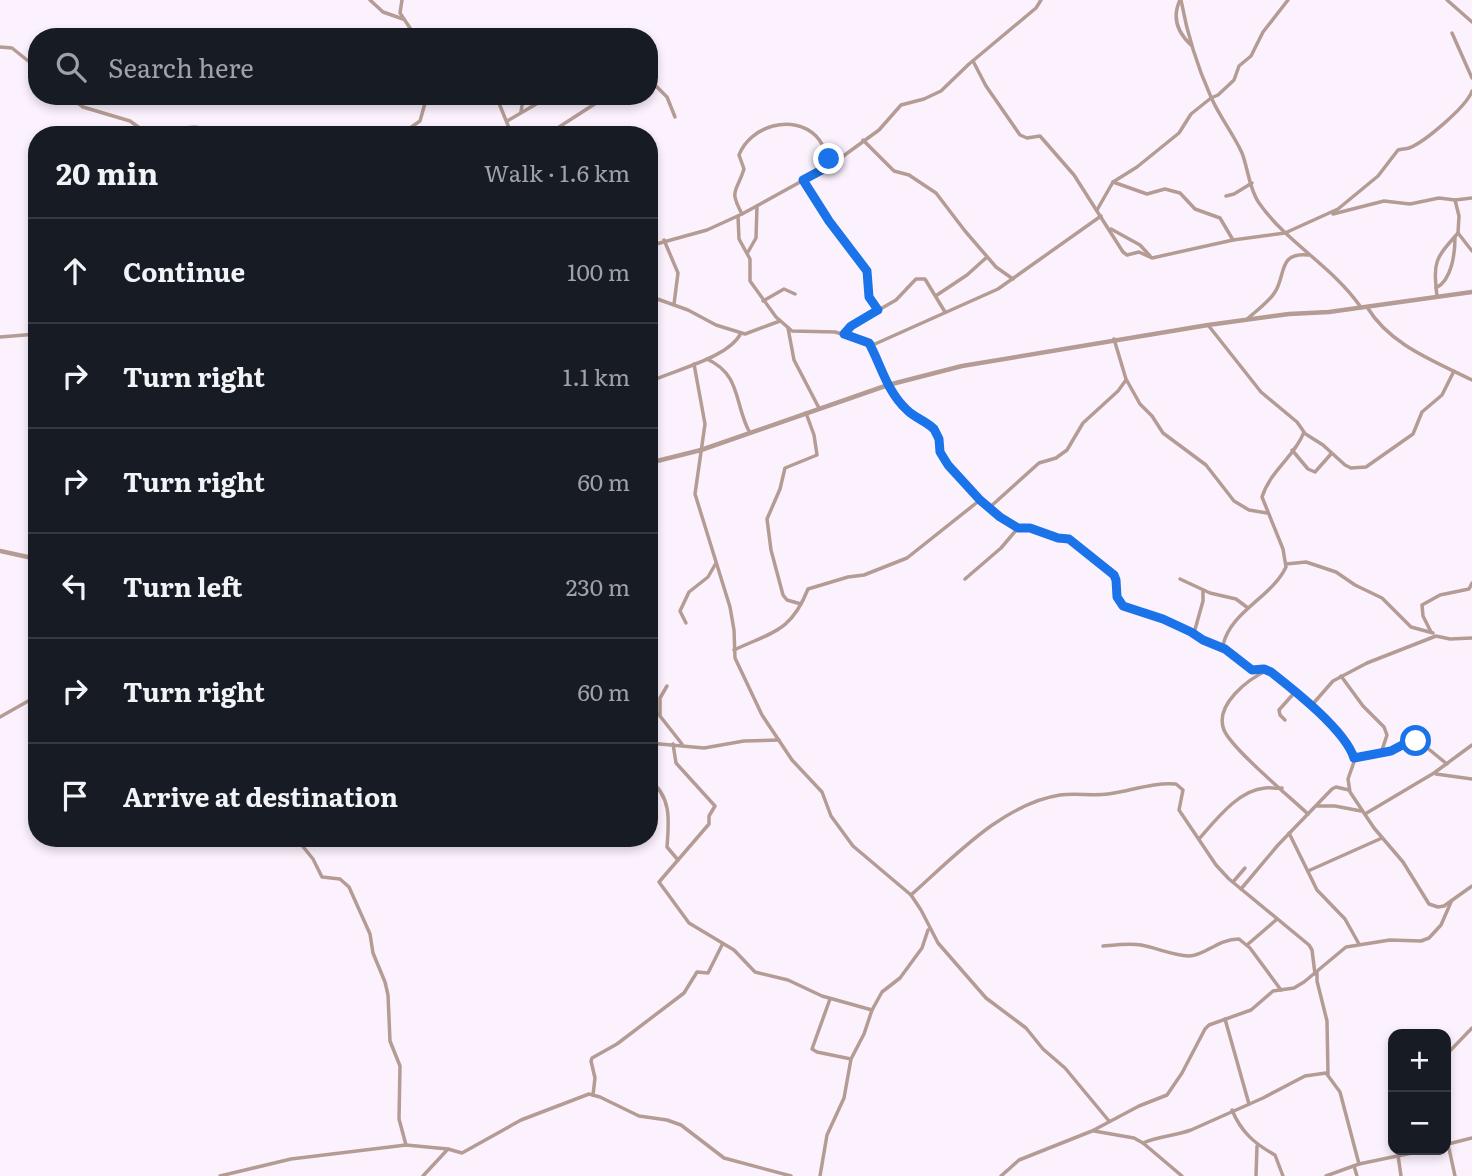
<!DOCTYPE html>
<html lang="en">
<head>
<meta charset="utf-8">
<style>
	:root { --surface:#171b24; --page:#20242c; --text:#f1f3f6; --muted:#9ea1a6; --line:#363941 }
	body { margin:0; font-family:Literata,serif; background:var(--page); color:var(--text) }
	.controls { position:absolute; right:21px; bottom:21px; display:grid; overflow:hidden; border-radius:14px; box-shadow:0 4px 10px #0003 }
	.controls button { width:63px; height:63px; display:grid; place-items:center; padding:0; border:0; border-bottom:2px solid var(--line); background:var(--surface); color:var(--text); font:35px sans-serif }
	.stop { position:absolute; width:21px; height:21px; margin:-16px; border:5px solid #1a73e8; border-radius:50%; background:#fff }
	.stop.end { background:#1a73e8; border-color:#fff; box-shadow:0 2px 7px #0008 }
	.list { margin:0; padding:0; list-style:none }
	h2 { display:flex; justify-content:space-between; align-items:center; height:91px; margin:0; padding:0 28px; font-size:30px }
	h2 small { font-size:23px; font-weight:400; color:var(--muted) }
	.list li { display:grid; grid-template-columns:46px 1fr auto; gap:21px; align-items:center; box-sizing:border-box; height:105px; padding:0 28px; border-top:2px solid var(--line) }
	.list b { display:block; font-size:26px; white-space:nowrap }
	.list em { font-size:23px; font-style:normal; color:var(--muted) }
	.icon { flex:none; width:38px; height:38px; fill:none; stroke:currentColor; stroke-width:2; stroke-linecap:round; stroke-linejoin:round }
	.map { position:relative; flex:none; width:1472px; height:1176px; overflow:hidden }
	.search { position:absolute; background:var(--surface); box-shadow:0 4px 10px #0003; left:28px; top:28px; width:630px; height:77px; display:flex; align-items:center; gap:18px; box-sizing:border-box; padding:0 24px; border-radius:28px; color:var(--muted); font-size:26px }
	.panel { position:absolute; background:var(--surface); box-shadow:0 4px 10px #0003; left:28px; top:126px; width:630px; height:721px; border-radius:28px }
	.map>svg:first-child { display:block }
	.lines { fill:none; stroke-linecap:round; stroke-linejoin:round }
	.minor { stroke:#b49c94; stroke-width:3.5 }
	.tertiary { stroke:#b49c94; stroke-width:4.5 }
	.route { stroke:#1a73e8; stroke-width:9 }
</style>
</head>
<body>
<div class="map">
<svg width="1472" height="1176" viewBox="0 0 1472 1176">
	<rect width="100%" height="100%" fill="#fcf2fe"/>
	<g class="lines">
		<g class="minor">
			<path d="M370,0L383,12L403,19"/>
			<path d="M402,0L400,13L416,37"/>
			<path d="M1180,0C1172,17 1177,32 1191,45"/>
			<path d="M1181,0C1187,33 1197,66 1211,97C1219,116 1233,133 1242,153C1248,168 1249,189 1259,203C1287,243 1332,266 1360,306"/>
			<path d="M1447,0L1472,22"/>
			<path d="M1452,33L1472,78"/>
			<path d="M0,47L12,48L37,68"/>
			<path d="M973,61L986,86L1020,135L1027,138L1040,136L1074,175L1123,252L1127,255L1139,252L1152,258L1233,240L1285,233L1338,209L1378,176L1398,150C1402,149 1406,149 1409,148C1425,142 1467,106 1472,91"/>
			<path d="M649,79L667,97L675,117"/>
			<path d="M69,96L83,107L130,121L148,134C183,131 188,120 225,135"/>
			<path d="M496,96L512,135"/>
			<path d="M521,111L524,96"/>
			<path d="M507,121L550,96"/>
			<path d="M337,135H343"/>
			<path d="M400,135L420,121L427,96"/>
			<path d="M541,135L559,127L607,96"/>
			<path d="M863,140L894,171L909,175L936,193L965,231L996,267L1013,279"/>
			<path d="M803,180L829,221L867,271L869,297L878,310"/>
			<path d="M1113,182L1147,194L1165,189L1180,193L1195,209L1220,218L1233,240"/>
			<path d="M1226,196L1234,194L1252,183"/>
			<path d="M1455,200L1459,216L1458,233L1472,251"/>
			<path d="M1097,210L1113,182L1137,167L1179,133L1191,114L1211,98L1218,95L1234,80L1239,66L1251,56L1263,32L1288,0"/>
			<path d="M742,214C729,189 736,194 744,169L739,155C750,126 793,113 816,136C824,144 827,155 831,165"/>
			<path d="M1333,214L1384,201L1410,204L1439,198L1455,200L1472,198"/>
			<path d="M738,216L739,239L750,259V281L776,317L792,331L835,332L875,344L998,289L1101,216"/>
			<path d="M1111,229L1140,245L1150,256"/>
			<path d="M664,240L678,273L674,304"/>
			<path d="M649,246L707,230L742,214L831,165L879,130L901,105L924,99L941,91L969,64L1036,8L1041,0"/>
			<path d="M748,252L756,238L757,206"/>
			<path d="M1436,288C1452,280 1455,253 1455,237"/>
			<path d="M937,295L967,275L987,257"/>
			<path d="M649,296L688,310L716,325L745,334L780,321"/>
			<path d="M1437,296C1433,261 1435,259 1458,233"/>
			<path d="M763,301L784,289L795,294"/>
			<path d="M1367,307C1390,345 1434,361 1472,380"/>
			<path d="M1247,319C1256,311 1269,302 1275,292C1286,275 1278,252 1308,255"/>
			<path d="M1208,325L1261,392L1297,422L1304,432C1295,456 1270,471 1262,497L1283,549L1286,567C1272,597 1231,611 1223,645L1225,649L1252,670L1264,669L1271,672L1311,706L1333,681L1367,663L1436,636L1450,639L1472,638"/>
			<path d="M788,328L794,360L819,408"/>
			<path d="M844,334L851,326L896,300L916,279H925L945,312"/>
			<path d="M0,337L37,334"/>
			<path d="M1114,339L1126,379L1140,404L1152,416L1163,433L1206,465L1234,501L1249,510L1267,513"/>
			<path d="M868,343C881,365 887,392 907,410C915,418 926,421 935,429L939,439L940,452L948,465L980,500L1000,517L1015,527L1030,528L1057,538L1073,541L1113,575L1116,580L1117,597L1123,606L1163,619L1225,649"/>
			<path d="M707,359C742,375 734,405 750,433"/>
			<path d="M694,364L705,424L695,494L730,607L734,630L735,658L762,715L792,760L822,792L831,816L853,846L911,895L921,910L938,943L986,998L1026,1028L1043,1049L1065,1068L1109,1121"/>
			<path d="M649,382C674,370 729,358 741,333"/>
			<path d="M1304,433L1323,445L1345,465L1351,468L1366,467L1413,434L1422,412L1442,395L1454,371"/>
			<path d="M1292,450L1308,469L1315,472L1331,454"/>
			<path d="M989,508L1039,463L1056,458L1067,450L1083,423L1118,391L1126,380"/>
			<path d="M1286,564L1306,562L1336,572L1355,585L1382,598L1411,627L1433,633"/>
			<path d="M965,579L1001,548L1018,528"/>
			<path d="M1180,579L1210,593L1236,599L1248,608"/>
			<path d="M801,604L787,600L783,595L771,550L767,519L780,489L785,468L817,455L814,435L806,413"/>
			<path d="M686,623L680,611L689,592L708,577L716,563"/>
			<path d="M1431,632L1423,616L1422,605L1440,595L1469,589L1472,583"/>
			<path d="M1194,633L1203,601V590"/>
			<path d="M734,650C772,632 791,632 808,589L848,577L864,575L907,558L980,500"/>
			<path d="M1268,670C1248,679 1214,705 1224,730C1232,749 1290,797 1308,814"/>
			<path d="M1341,676L1363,706L1384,727L1387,735L1381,753"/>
			<path d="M649,702L682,744"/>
			<path d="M1312,706L1340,735L1353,754L1354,762L1348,779L1350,792L1374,828L1403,862L1429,904L1438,907L1444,906L1472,886"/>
			<path d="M660,715V698L667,686"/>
			<path d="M0,717L37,696"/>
			<path d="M1285,720L1280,715L1279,710L1295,692"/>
			<path d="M649,743L704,748L744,741L779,740"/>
			<path d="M673,744L676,763L715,806L709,816V824L678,860"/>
			<path d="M1354,758L1391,751L1413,740L1420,742L1447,764"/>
			<path d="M1436,774L1472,779"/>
			<path d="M649,780C672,796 669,822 667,847L678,860L659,882L689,923L734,950L755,972L788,980L822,996L872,1010"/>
			<path d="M1317,806H1335L1361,811"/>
			<path d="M1365,814L1434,773L1472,745"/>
			<path d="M1289,833L1317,890L1345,919L1359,944"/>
			<path d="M296,838L313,859L322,877L340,879L349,887L370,934L373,953L385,982L388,995L390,1041L400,1066L399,1119L406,1145"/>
			<path d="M1199,839C1215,821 1238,790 1265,788C1270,787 1276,789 1282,788"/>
			<path d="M1308,871L1382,838"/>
			<path d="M1233,882L1245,868"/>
			<path d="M1241,889L1278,845L1332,789L1336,787L1349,790"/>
			<path d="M911,895C953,858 1002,804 1060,795C1076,793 1092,796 1108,794C1131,791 1153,782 1176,784L1183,790L1179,810L1216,865L1229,879L1309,945L1312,950L1315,974"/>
			<path d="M1247,945L1276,920"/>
			<path d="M1103,946C1115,945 1129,943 1141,945C1157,948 1172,955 1189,956C1205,956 1217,939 1239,939L1250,948L1281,990"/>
			<path d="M1317,972V981L1327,1021L1328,1074"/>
			<path d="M830,999L812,1049L817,1052L851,1059"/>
			<path d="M1225,1019L1249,1104"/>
			<path d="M1446,1055L1472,1028"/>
			<path d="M1392,1074L1393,1075"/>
			<path d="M593,1095L595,1078L591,1061L592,1058L617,1044L684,993L697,972L708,973L722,945"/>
			<path d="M1232,1110C1241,1132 1255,1144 1275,1155L1283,1176"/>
			<path d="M1094,1131L1134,1138L1143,1143L1182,1176"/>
			<path d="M1446,1132L1449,1143"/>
			<path d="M1143,1143C1159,1136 1175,1136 1191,1130L1263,1098L1305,1076L1326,1073L1340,1092L1359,1164"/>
			<path d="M1448,1144L1455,1176"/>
			<path d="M1448,1144L1472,1138"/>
			<path d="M1398,1155L1401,1176"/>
			<path d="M1354,1166L1357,1176"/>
			<path d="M220,1176L291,1159L406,1145L448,1149L462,1153L521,1120L589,1094L600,1097L639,1116L667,1120L681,1125L724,1158L791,1176"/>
			<path d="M423,1176L448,1149"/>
			<path d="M820,1176L827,1135L844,1098L851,1059L864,1034L872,1010L882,992L900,978L922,948L928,930"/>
			<path d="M1001,1176L1019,1160L1092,1131L1139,1106L1167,1095L1182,1073L1205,1029L1209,1025L1251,1010L1273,991L1294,988L1304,982L1346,947L1390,940L1421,941L1429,938L1441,925L1451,902"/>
			<path d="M1256,1176L1257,1146"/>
			<path d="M1326,1176L1359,1164L1426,1150"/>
		</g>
		<g class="tertiary">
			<path d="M649,463L701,450L888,385L962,366L1208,325L1289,314L1329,312L1472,292"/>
			<path d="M0,551L37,559"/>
		</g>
	</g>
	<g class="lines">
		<path class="route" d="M829,159L831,165L803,180L829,221L867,271L869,297L878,310L851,326L844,334L869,343C881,365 887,392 907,410C915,418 926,421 934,429L939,439L940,452L948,465L980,500L1000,517L1018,528H1030L1058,538L1069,539L1114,575L1116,580L1117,597L1123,606L1163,619L1191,632L1203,640L1225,649L1252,670L1264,669L1271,672C1294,690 1345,730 1354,758L1391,751L1408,742L1416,741"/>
	</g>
</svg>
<div class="controls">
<button>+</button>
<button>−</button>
</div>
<div class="stop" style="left:1416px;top:741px"></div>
<div class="stop end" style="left:829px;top:159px"></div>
<div class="search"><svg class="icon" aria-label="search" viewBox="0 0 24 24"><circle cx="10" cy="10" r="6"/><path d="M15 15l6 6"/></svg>Search here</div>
<section class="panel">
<h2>20 min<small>Walk · 1.6 km</small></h2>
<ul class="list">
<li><svg class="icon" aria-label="ahead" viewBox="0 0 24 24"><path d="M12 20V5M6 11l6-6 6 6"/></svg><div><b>Continue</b></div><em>100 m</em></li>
<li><svg class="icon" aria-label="right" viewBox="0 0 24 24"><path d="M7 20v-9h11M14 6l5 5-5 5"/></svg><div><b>Turn right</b></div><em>1.1 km</em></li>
<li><svg class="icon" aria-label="right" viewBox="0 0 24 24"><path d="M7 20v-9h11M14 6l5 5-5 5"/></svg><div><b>Turn right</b></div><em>60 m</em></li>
<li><svg class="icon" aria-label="left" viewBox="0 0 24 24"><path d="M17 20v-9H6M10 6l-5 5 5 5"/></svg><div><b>Turn left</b></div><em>230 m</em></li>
<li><svg class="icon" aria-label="right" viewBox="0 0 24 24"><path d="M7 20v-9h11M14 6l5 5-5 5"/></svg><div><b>Turn right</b></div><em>60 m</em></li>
<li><svg class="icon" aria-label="arrive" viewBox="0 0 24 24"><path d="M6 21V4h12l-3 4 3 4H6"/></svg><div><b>Arrive at destination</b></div></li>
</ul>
</section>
</div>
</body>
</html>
